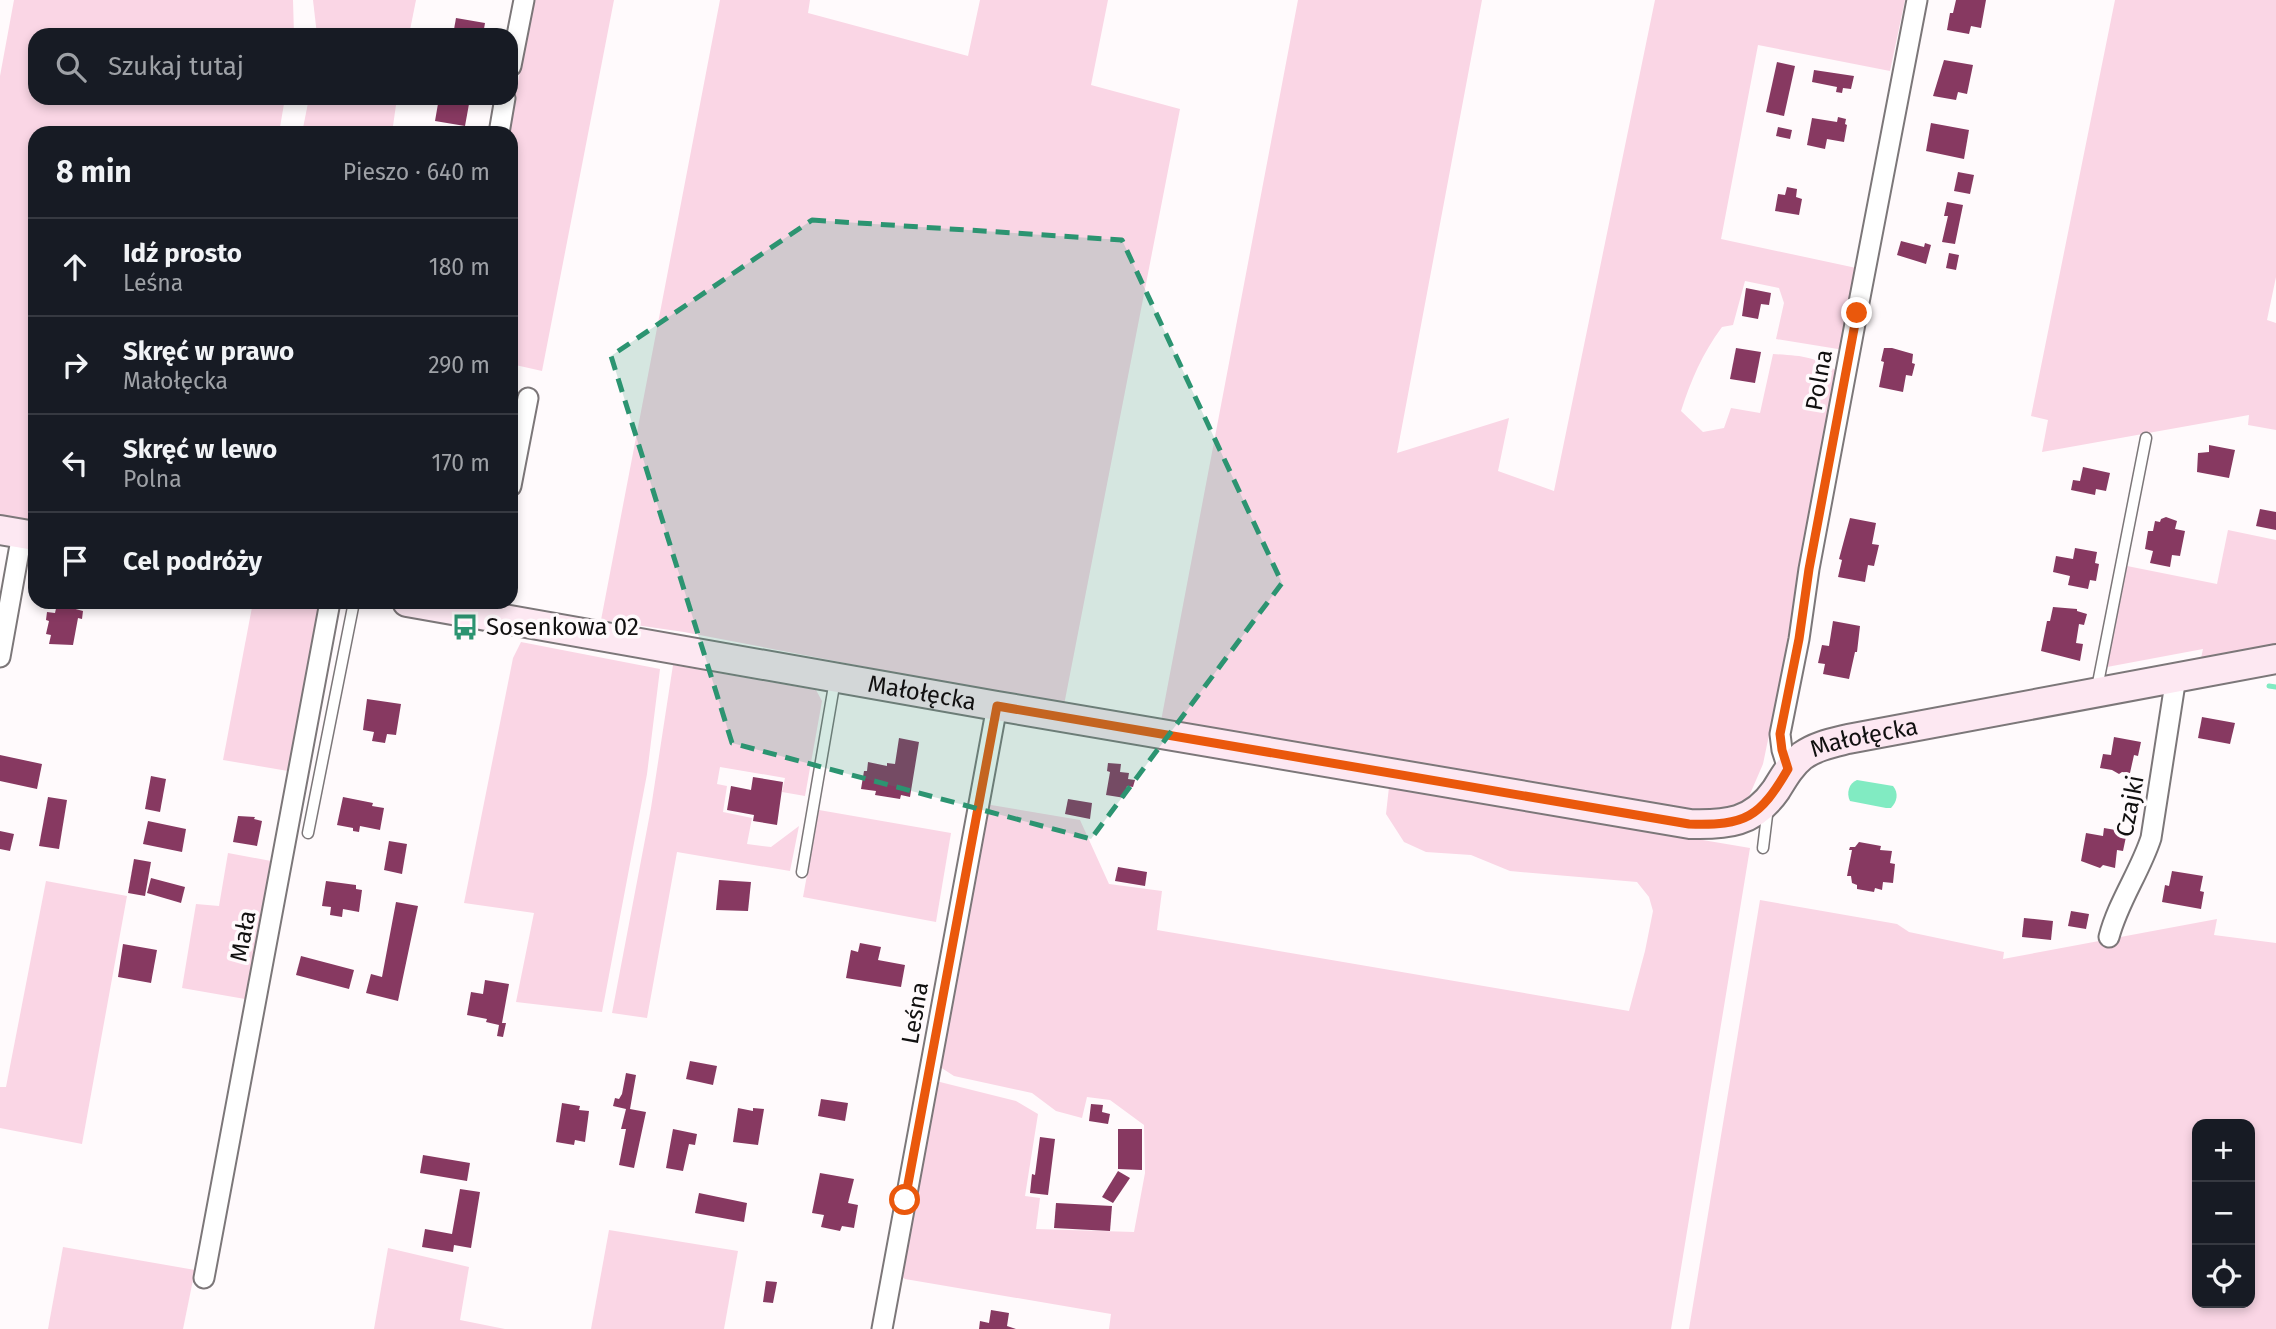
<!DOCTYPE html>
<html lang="pl">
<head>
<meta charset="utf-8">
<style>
	:root { --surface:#171b24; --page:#20242c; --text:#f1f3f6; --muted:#9ea1a6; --line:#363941 }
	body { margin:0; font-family:"Fira Sans",sans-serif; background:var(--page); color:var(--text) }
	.controls { position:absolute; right:21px; bottom:21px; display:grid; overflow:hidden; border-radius:14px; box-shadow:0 4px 10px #0003 }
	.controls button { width:63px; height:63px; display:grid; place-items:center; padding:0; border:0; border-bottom:2px solid var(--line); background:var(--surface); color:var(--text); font:35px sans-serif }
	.stop { position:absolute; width:21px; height:21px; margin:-16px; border:5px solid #ea580c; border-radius:50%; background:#fff }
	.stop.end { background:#ea580c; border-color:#fff; box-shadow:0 2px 7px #0008 }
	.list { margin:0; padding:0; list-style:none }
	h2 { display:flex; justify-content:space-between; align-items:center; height:91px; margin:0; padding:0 28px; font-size:30px }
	h2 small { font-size:23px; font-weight:400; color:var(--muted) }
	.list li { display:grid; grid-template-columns:46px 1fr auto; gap:21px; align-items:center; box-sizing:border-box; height:98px; padding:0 28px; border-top:2px solid var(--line) }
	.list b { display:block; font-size:26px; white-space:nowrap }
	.list p { margin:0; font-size:23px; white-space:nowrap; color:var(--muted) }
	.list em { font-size:23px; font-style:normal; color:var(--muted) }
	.icon { flex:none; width:38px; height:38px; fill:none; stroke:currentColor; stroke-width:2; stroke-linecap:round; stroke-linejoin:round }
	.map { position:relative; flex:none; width:2276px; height:1329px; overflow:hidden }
	.search { position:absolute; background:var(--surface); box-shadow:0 4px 10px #0003; left:28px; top:28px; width:490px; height:77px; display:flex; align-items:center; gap:18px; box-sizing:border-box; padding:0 24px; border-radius:21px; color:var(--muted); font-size:26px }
	.panel { position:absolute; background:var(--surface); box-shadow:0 4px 10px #0003; left:28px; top:126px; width:490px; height:483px; border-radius:21px }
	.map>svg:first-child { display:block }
	.green { fill:#fad6e5; fill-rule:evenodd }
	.water { fill:#81ebc2 }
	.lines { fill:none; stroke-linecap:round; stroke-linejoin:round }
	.stream { stroke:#81ebc2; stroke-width:5 }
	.building { fill:#873961 }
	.lane-casing { stroke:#7c7779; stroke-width:13 }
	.street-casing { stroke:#7c7779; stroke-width:23 }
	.secondary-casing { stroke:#7c7779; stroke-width:32 }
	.lane { stroke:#fff; stroke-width:10 }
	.street { stroke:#fff; stroke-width:19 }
	.secondary { stroke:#fde8f2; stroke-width:28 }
	.route { stroke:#ea580c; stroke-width:9 }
	.marked { fill:#2c9471; fill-opacity:0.2; stroke:#2c9471; stroke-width:5; stroke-dasharray:14 9; stroke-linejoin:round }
	.labels { text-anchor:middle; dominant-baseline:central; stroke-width:7; stroke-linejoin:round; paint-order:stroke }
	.street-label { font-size:24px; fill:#111010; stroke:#fffafc }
	.poi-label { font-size:24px; fill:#111010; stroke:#fffafc; text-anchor:start }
</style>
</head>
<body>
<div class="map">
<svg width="2276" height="1329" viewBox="0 0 2276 1329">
	<rect width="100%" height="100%" fill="#fffafc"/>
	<g class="green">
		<path d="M14,0H293L294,35H35V98H285L279,133H35V525L0,519V76Z"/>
		<path d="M313,0H416L409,35H317Z"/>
		<path d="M534,0H614L542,371L511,364V133H508Z"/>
		<path d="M720,0H810L808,13L968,56L980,0H1108L1091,85L1180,109L1064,705L684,632L601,620Z"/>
		<path d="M1298,0H1482L1397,453L1509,418L1498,471L1554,491L1655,0H1905L1890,71L1758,45L1721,239L1861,269L1844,350L1776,339L1784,303L1779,288L1745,281L1733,325L1722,327C1702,354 1691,380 1681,411L1703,432L1724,428L1731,408L1760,413L1773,354C1803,356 1814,356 1840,373L1798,595L1763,764L1747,801L1732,810L1707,814L1440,766L1351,754L1161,721Z"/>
		<path d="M2115,0H2276V277L2267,320L2276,323V430L2248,425L2249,415L2042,452L2048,420L2031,416Z"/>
		<path d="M309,98H397L392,133H302Z"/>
		<path d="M2228,530L2276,540V650L2200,663L2203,649L2107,667L2127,566L2217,584Z"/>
		<path d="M253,602H296L318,607L288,771L223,760Z"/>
		<path d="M521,642L660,669L647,774L602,1012L516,1002L534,913L464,903L513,658Z"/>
		<path d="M673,665L816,690L822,701L805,796L782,792L785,778L720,767L717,784L727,786L723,812L752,818L747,844L771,847L799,826L790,871L677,852L647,1018L612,1013L651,808Z"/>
		<path d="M1389,787L1750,848L1671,1329H1109L1111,1314L905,1279L900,1275L932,1080L1016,1101L1038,1114L1025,1196L1040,1198L1036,1229L1134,1232L1145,1173L1144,1125L1110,1100L1087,1097L1082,1118L1056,1111L1032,1093L954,1076L937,1065L985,804L1080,820L1109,884L1162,891L1157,930L1629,1011L1645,951L1653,911L1649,897L1637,882L1510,871L1471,855L1426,852L1404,842L1386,814Z"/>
		<path d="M819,810L951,833L936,922L803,897Z"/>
		<path d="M228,853L271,861L245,999L182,988L196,904L219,906Z"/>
		<path d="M46,881L127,896L82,1144L0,1128V1087H6Z"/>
		<path d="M1760,900L1897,924L1909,932L2004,952L2003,959L2217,919L2214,935L2276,943V1329H1689ZM2197,1124H2250V1303H2197Z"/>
		<path d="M609,1230L738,1251L724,1329H591Z"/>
		<path d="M63,1247L195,1270L183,1329H48Z"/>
		<path d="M388,1248L469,1267L460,1320L505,1329H374Z"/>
	</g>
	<path class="water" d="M1857,780L1893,786C1899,793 1897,802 1891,808H1886L1850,801C1846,793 1849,783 1857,780Z"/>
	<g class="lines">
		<path class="stream" d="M2269,686L2276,687"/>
	</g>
	<g class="building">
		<path d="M1956,0H1986L1981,28L1971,26L1969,34L1947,30L1950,13H1953Z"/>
		<path d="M456,18L485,23L483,35H453Z"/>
		<path d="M1944,60L1973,65L1967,94L1958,92L1956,100L1933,96Z"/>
		<path d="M1777,62L1795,66L1784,116L1766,112Z"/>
		<path d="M1814,70L1854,76L1851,89L1843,88L1842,93L1836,92L1837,87L1812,82Z"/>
		<path d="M439,98L459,99L458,102L469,104L465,126L435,121Z"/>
		<path d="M1838,117L1846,119L1845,124L1847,125L1844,142L1827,139L1825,149L1807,145L1812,118L1837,122Z"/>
		<path d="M1931,123L1969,130L1964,159L1926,151Z"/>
		<path d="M1778,127L1792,130L1790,139L1776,136Z"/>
		<path d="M1958,172L1974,175L1970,194L1954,191Z"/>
		<path d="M1787,187L1797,189L1796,197L1802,199L1799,215L1775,211L1778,194L1785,195Z"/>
		<path d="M1947,202L1963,205L1955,244L1942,242L1948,216H1944Z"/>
		<path d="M1901,241L1924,247L1925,243L1931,245L1926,264L1897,255Z"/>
		<path d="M1949,253L1959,255L1956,270L1946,268Z"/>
		<path d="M1746,288L1771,293L1769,305L1761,304L1758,319L1742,316Z"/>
		<path d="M1736,348L1761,352L1755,383L1730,379Z"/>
		<path d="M1884,348H1892L1913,354L1912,363L1915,364L1912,376L1906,375L1903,392L1879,387L1884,362L1881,361Z"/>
		<path d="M2209,445L2235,450L2229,478L2197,472L2198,453L2209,452Z"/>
		<path d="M2083,467L2110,473L2106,491L2096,489L2095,495L2071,490L2073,480L2080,481Z"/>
		<path d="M2260,509L2276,512V530L2256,526Z"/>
		<path d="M2166,517L2177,521L2175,529L2185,531L2180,556L2172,555L2170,567L2150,563L2153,551L2145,549L2148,531H2153L2155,521L2160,522L2161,519Z"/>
		<path d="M1850,518L1876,523L1872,544L1879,545L1874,566L1868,565L1865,582L1838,577L1842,560L1839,559Z"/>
		<path d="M2075,548L2097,552L2095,563L2099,564L2096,581L2090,580L2088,589L2068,585L2070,576L2053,572L2056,556L2073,559Z"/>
		<path d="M57,604L83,611L82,619L78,618L73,645L49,644L51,635L46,634L49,621L46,620L47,612L55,613Z"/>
		<path d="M2053,607L2077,609V611L2087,614L2084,625L2079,624L2076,643L2083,644L2080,661L2041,651L2047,621H2050Z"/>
		<path d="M1833,621L1860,626L1857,652H1855L1849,679L1823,674L1825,664L1818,663L1822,645L1829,646Z"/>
		<path d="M367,699L401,704L396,735L387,734L385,743L372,741L374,732L363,730Z"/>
		<path d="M2202,717L2235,723L2230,744L2198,738Z"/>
		<path d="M2114,737L2141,742L2138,756L2134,755L2130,773L2122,772L2119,774L2112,770L2100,768L2103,754L2111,755Z"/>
		<path d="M899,738L919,742L910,797L901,795L900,799L875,795L876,791L861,789L864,771H867L868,762L887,766V763L895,764Z"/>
		<path d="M0,755L42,764L37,789L0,781Z"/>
		<path d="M1108,763L1121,764L1120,772L1129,773L1128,779L1135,780L1133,787L1127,786L1125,798L1106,795L1110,772L1107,771Z"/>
		<path d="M151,776L166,779L160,812L145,809Z"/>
		<path d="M753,777L783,782L777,825L753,821L754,815L727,810L731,786L751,790Z"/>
		<path d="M48,797L67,800L59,849L39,846Z"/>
		<path d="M343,797L373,803L372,806L384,808L380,830L360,826L359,832L353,831V828L337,825Z"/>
		<path d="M1068,799L1092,803L1090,819L1065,814Z"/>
		<path d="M238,816L255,817L254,819L262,821L257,846L233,842Z"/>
		<path d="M148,821L186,829L182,852L143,844Z"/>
		<path d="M2104,828L2127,832L2123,851L2117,850L2115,868L2103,865L2100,868L2081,861L2086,833L2103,836Z"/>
		<path d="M0,831L14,834L10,851L0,849Z"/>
		<path d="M389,841L407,844L402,874L384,870Z"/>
		<path d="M1859,842L1881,846L1880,850L1892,851L1890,863L1895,864L1893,883L1883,882L1882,890L1875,888L1874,892L1857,889V885L1852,883L1851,876H1847L1852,850H1849L1850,847H1855Z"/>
		<path d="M134,859L151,862L145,896L128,893Z"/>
		<path d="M1118,867L1147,872L1145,886L1115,881Z"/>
		<path d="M2172,871L2203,876L2200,891L2204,892L2201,909L2162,902L2165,885L2169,886Z"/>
		<path d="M151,878L185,887L181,903L147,893Z"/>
		<path d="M719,880L751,882L748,911L716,910Z"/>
		<path d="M326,881L356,885V889L362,890L359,912L343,909L342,917L330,915L331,907L322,906Z"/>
		<path d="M396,902L418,906L398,1001L366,993L371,974L382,977Z"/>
		<path d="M2071,911L2089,914L2086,929L2068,926Z"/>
		<path d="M2024,918L2053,921L2051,940L2022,937Z"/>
		<path d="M860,943L881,947L878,960L905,965L901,987L846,978L851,950L858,952Z"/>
		<path d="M123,944L157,950L151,983L118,977Z"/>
		<path d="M301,956L354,970L349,989L296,975Z"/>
		<path d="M485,980L509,984L502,1023H506L503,1037L497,1036L499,1025L486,1022L487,1019L467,1015L471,992L483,994Z"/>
		<path d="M690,1061L717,1066L713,1085L686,1079Z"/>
		<path d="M626,1073L636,1075L630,1109L646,1112L634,1168L619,1165L626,1129H621L626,1109L613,1106L615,1098L619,1099L622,1094Z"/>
		<path d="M821,1099L848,1103L845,1121L818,1116Z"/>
		<path d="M562,1103L580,1106L579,1110L589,1111L585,1142L575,1140L574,1145L556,1142Z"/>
		<path d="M1091,1104L1103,1105L1102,1112L1110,1114L1108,1124L1089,1121Z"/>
		<path d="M738,1108L753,1111V1108L764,1109L758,1145L733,1142Z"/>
		<path d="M673,1129L697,1134L695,1145L689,1144L683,1171L666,1168Z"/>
		<path d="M1118,1129H1142V1170L1118,1169Z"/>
		<path d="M1040,1137L1055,1139L1048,1195L1030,1193L1032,1174L1035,1175Z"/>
		<path d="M423,1155L470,1163L467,1181L420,1173Z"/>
		<path d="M1118,1171L1130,1178L1113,1203L1102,1197Z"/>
		<path d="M820,1173L854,1179L848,1203L858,1205L854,1228L842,1226L840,1231L821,1227L824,1215L812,1213Z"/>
		<path d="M460,1189L480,1192L471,1248L454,1245L453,1252L422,1247L425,1229L452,1234Z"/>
		<path d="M699,1193L747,1203L744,1222L695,1213Z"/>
		<path d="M1056,1203L1112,1206L1110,1231L1054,1228Z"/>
		<path d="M766,1281L777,1282L773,1303L763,1302Z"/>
		<path d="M991,1310L1009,1313L1007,1326L1016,1329H979L980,1321L989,1323Z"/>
	</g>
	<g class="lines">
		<g class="lane-casing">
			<g id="lane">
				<path d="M2097,688L2146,438"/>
				<path d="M308,833L354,602"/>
				<path d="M1763,848L1768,807"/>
				<path d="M802,872L835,680"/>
			</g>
		</g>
		<g class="street-casing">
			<g id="street">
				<path d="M511,66L524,0"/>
				<path d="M499,133L505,98"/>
				<path d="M511,486L528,398"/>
				<path d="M0,657L22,534"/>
				<path d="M1788,769L1782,750L1780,734L1799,639L1809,569L1857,313L1917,0"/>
				<path d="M2109,937C2118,902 2140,872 2151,838L2176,677"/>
				<path d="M204,1278L330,602"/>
				<path d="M882,1329L997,706"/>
			</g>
		</g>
		<g class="secondary-casing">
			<g id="secondary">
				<path d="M0,530L35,536"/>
				<path id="s1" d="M407,602L997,706L1690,824C1727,825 1753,823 1776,790C1784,777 1790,766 1802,756C1816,746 1832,743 1848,739L2276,659"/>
			</g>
		</g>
		<use href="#lane" class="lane"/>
		<use href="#street" class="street"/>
		<use href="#secondary" class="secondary"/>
	</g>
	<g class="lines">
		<path class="route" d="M905,1200L997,706L1689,824C1746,826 1760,817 1788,769L1782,750L1780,734L1799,639L1809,569L1857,313"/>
	</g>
	<path class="marked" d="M812,220L1122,240L1282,583L1091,839L732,743L611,356Z"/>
	<defs>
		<g id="bus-bare" transform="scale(2.1)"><path d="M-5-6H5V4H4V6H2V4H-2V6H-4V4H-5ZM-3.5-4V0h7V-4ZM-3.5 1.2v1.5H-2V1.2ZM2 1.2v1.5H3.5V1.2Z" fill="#2c9471" stroke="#fffafc" stroke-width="2.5" paint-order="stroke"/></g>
	</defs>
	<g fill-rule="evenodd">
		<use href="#bus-bare" x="465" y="627"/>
	</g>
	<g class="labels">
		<g class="street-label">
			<text transform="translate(1819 380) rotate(-80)">Polna</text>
			<text stroke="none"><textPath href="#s1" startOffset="523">Małołęcka</textPath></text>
			<text stroke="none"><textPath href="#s1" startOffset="1508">Małołęcka</textPath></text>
			<text transform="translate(2130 806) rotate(-79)">Czajki</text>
			<text transform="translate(243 936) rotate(-79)">Mała</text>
			<text transform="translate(915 1013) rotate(-80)">Leśna</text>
		</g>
		<g class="poi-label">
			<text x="486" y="627">Sosenkowa 02</text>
		</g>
	</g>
</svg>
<div class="controls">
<button>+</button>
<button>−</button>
<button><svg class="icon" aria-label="locate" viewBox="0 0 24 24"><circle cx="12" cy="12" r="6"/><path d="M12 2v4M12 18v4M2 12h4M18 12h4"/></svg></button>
</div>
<div class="stop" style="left:905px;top:1200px"></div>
<div class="stop end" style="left:1857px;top:313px"></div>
<div class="search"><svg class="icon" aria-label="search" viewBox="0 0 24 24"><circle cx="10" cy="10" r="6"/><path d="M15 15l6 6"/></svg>Szukaj tutaj</div>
<section class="panel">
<h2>8 min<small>Pieszo · 640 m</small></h2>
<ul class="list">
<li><svg class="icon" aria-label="ahead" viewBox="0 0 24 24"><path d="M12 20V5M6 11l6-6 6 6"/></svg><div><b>Idź prosto</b><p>Leśna</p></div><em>180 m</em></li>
<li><svg class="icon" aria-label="right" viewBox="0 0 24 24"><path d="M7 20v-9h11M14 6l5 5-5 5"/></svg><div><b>Skręć w prawo</b><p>Małołęcka</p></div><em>290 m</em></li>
<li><svg class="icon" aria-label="left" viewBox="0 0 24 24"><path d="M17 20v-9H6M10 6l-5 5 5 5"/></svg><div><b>Skręć w lewo</b><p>Polna</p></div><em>170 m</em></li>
<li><svg class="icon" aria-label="arrive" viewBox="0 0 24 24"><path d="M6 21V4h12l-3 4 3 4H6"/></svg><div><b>Cel podróży</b></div></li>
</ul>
</section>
</div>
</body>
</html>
